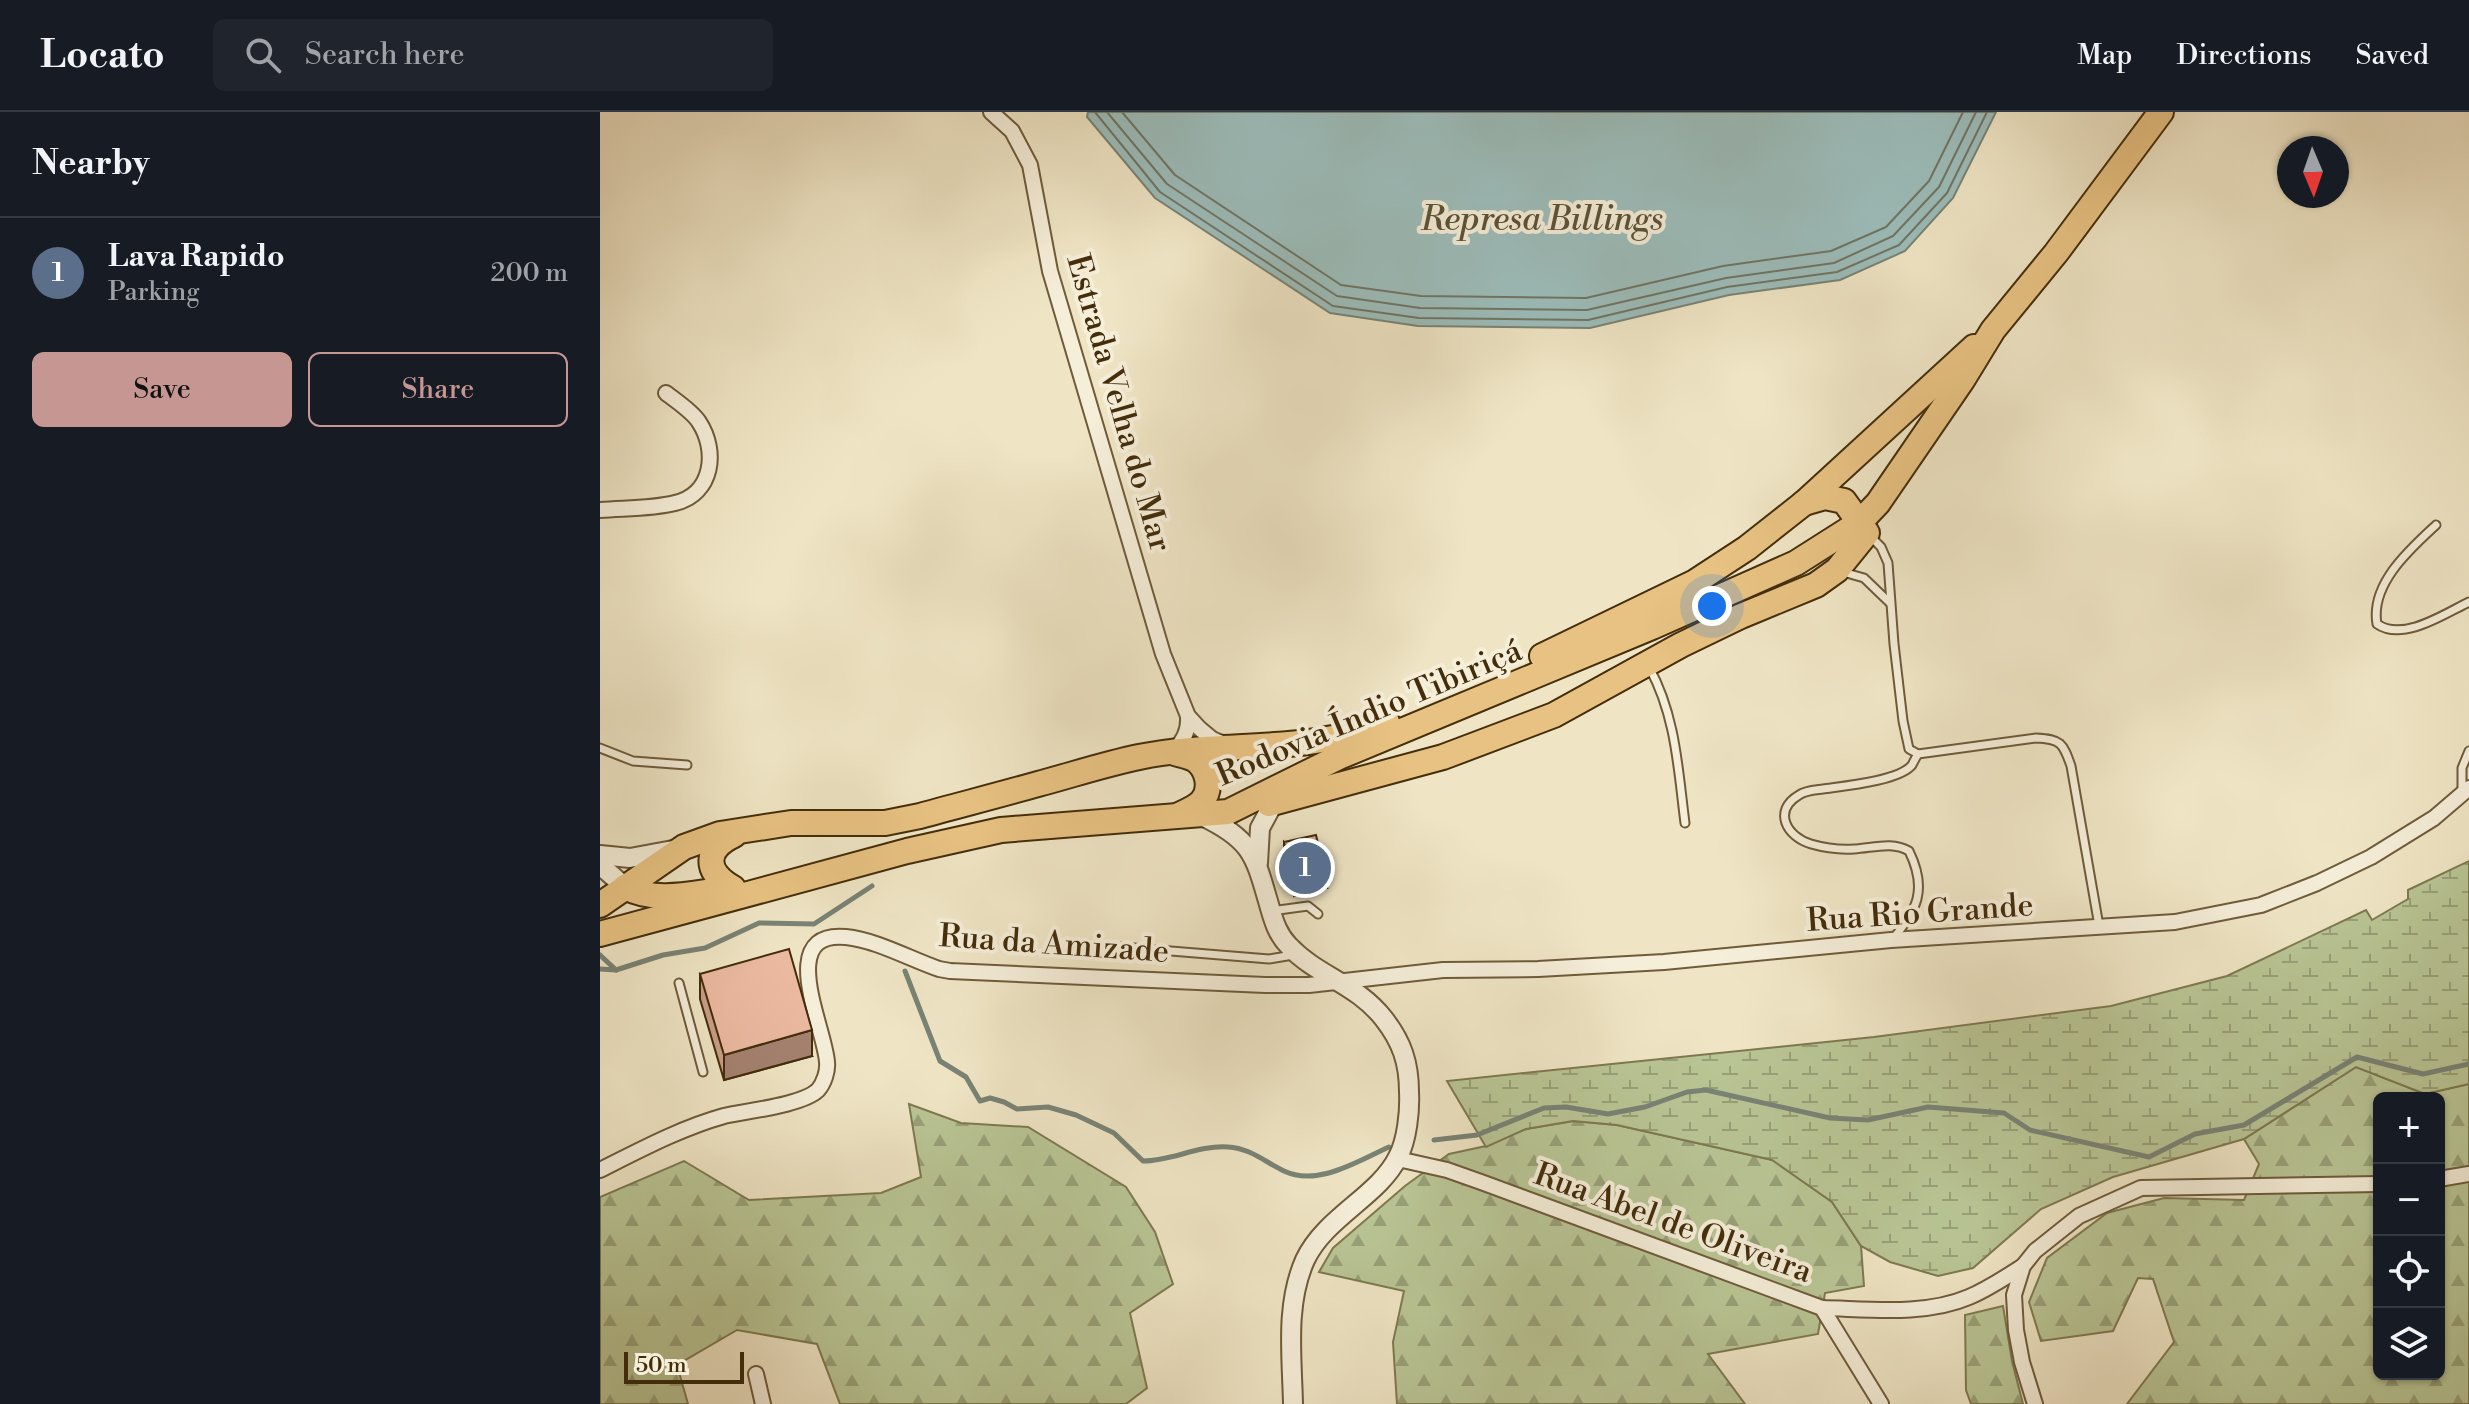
<!DOCTYPE html>
<html lang="en">
<head>
<meta charset="utf-8">
<style>
	:root { --surface:#171b24; --page:#20242c; --text:#f1f3f6; --muted:#9ea1a6; --line:#363941; --accent:#c59692 }
	body { margin:0; font-family:"Libre Bodoni",serif; background:var(--page); color:var(--text) }
	.controls { position:absolute; right:24px; bottom:24px; display:grid; overflow:hidden; border-radius:12px; box-shadow:0 2px 6px #0004 }
	.controls button { width:72px; height:72px; display:grid; place-items:center; padding:0; border:0; border-bottom:2px solid var(--line); background:var(--surface); color:var(--text); font:40px sans-serif }
	.compass { position:absolute; left:1677px; top:24px; width:72px; height:72px; border-radius:50%; background:var(--surface); box-shadow:0 2px 6px #0004; rotate:178deg }
	.scale { position:absolute; left:24px; bottom:20px; width:120px; box-sizing:border-box; padding-left:8px; border:4px solid #442d0b; border-top:0; font-size:22px; line-height:28px; white-space:nowrap; color:#442d0b; -webkit-text-stroke:6px #f5eed9; paint-order:stroke }
	.you { position:absolute; left:1112px; top:494px; width:28px; height:28px; margin:-20px; border:6px solid #fff; border-radius:50%; background:#1a73e8; box-shadow:0 0 0 12px #1a73e833 }
	.badge { display:grid; place-items:center; width:52px; height:52px; border-radius:50%; background:var(--accent); color:#fff; font-size:26px; font-weight:700 }
	.pin { position:absolute; translate:-50% -50%; border:4px solid #fff; box-shadow:0 2px 8px #0006 }
	.list { margin:0; padding:0; list-style:none }
	h2 { display:flex; justify-content:space-between; align-items:center; height:104px; margin:0; padding:0 32px; font-size:34px }
	h2 small { font-size:26px; font-weight:400; color:var(--muted) }
	.list li { display:grid; grid-template-columns:52px 1fr auto; gap:24px; align-items:center; box-sizing:border-box; height:112px; padding:0 32px; border-top:2px solid var(--line) }
	.list b { display:block; font-size:30px; white-space:nowrap }
	.list p { margin:0; font-size:26px; white-space:nowrap; color:var(--muted) }
	.list em { font-size:26px; font-style:normal; color:var(--muted) }
	.actions { display:flex; gap:16px; padding:24px 32px }
	.actions a { flex:1; padding:18px 0; border:2px solid var(--accent); border-radius:12px; text-align:center; font-size:28px; color:var(--accent) }
	.actions .main { background:var(--accent); color:#111 }
	.icon { flex:none; width:44px; height:44px; fill:none; stroke:currentColor; stroke-width:2; stroke-linecap:round; stroke-linejoin:round }
	.map { position:relative; flex:none; width:1869px; height:1292px; overflow:hidden }
	header { display:flex; align-items:center; gap:48px; box-sizing:border-box; height:112px; padding:0 40px; background:var(--surface); border-bottom:2px solid var(--line) }
	header strong { font-size:38px }
	nav { display:flex; gap:44px; margin-inline-start:auto; font-size:28px }
	.search { width:560px; height:72px; background:var(--page); display:flex; align-items:center; gap:20px; box-sizing:border-box; padding:0 28px; border-radius:12px; color:var(--muted); font-size:30px }
	main { display:flex }
	aside { flex:1; background:var(--surface) }
	.map>svg:first-child { display:block }
	.forest { fill:url(#forest-firs); stroke:#7e7950; stroke-width:2; fill-rule:evenodd }
	.wetland { fill:url(#wetland-marsh); stroke:#7e7950; stroke-width:2 }
	.water { fill:#9cbdbb; stroke:#798375; stroke-width:2 }
	.lines { fill:none; stroke-linecap:round; stroke-linejoin:round }
	.shore { stroke:#707563; stroke-width:2 }
	.stream { stroke:#798375; stroke-width:5 }
	.service-casing { stroke:#6f5b3a; stroke-width:11 }
	.minor-casing { stroke:#6f5b3a; stroke-width:18 }
	.tertiary-casing { stroke:#6f5b3a; stroke-width:22 }
	.trunk-casing { stroke:#442d0b; stroke-width:28 }
	.service { stroke:#f5eed9; stroke-width:7 }
	.minor { stroke:#f5eed9; stroke-width:14 }
	.tertiary { stroke:#f5eed9; stroke-width:18 }
	.trunk { stroke:#e8c282; stroke-width:24 }
	.wall { fill:#c99f8a; stroke:#442d0b; stroke-width:2 }
	.shaded-wall { fill:#a48270; stroke:#442d0b; stroke-width:2 }
	.building { fill:#eab9a0; stroke:#442d0b; stroke-width:2 }
	.labels { text-anchor:middle; dominant-baseline:central; stroke-width:8; stroke-linejoin:round; paint-order:stroke }
	.street-label { font-size:32px; fill:#442d0b; stroke:#f5eed9 }
	.water-label { font-size:34px; font-style:italic; fill:#5a5137; stroke:#f5eed9 }
</style>
</head>
<body>
<header>
<strong>Locato</strong>
<div class="search"><svg class="icon" aria-label="search" viewBox="0 0 24 24"><circle cx="10" cy="10" r="6"/><path d="M15 15l6 6"/></svg>Search here</div>
<nav><a>Map</a><a>Directions</a><a>Saved</a></nav>
</header>
<main>
<aside>
<h2>Nearby<small></small></h2>
<ul class="list">
<li><span class="badge" style="background:#5c6f8a">1</span><div><b>Lava Rapido</b><p>Parking</p></div><em>200 m</em></li>
</ul>
<div class="actions"><a class="main">Save</a><a>Share</a></div>
</aside>
<div class="map">
<svg width="1869" height="1292" viewBox="0 0 1869 1292">
	<defs>
		<pattern id="forest-firs" width="22" height="20" patternUnits="userSpaceOnUse" patternTransform="scale(2)"><rect width="22" height="20" fill="#b9c595"/><path d="M5 1l3.5 6h-7zM16 11l3.5 6h-7z" fill="#98a078"/></pattern>
		<pattern id="wetland-marsh" width="20" height="14" patternUnits="userSpaceOnUse" patternTransform="scale(2)"><rect width="20" height="14" fill="#b9c595"/><path d="M1 5h8M5 5V1M11 12h8M15 12V8" fill="none" stroke="#98a078"/></pattern>
	</defs>
	<rect width="100%" height="100%" fill="#efe5c5"/>
	<filter id="stains"><feTurbulence type="fractalNoise" baseFrequency=".0025" numOctaves="4"/><feColorMatrix values="0 0 0 0 .2 0 0 0 0 .09 0 0 0 0 .02 0 0 0 .5 -.17"/></filter>
	<radialGradient id="worn" r=".72"><stop offset=".6" stop-color="#630" stop-opacity="0"/><stop offset="1" stop-color="#630" stop-opacity=".3"/></radialGradient>
	<g class="forest">
		<path d="M1756,955L1825,982L1869,972V1292H1527L1574,1230L1553,1167L1538,1166L1513,1219L1441,1229L1429,1190L1447,1146L1507,1101L1564,1086L1644,1088L1659,1052L1644,1027ZM1779,986H1839V1262H1779Z"/>
		<path d="M309,992L361,1011L428,1015L526,1075L555,1120L573,1172L530,1201L547,1276L526,1292H240L217,1232L137,1218L77,1253L88,1292H0V1085L84,1049L149,1088L281,1081L321,1065Z"/>
		<path d="M973,1009L1017,1013L1173,1048L1232,1090L1261,1134L1264,1174L1225,1181L1218,1222L1108,1242L1145,1292H797L793,1230L804,1179L719,1160L733,1136L805,1074L849,1042L886,1034L926,1017Z"/>
		<path d="M1403,1194L1412,1249L1423,1292H1371L1366,1278L1365,1203Z"/>
	</g>
	<path class="wetland" d="M1869,749V972L1825,982L1756,955L1644,1027L1513,1065L1441,1097L1373,1156L1338,1164L1290,1150L1261,1134L1232,1090L1172,1048L1017,1013L973,1009L926,1017L886,1035L847,969L1274,925L1511,894L1627,864L1766,798L1772,808L1808,787V778Z"/>
	<path class="water" d="M488,0H1396L1353,86L1305,139L1240,168L1129,183L990,216L818,214L730,201L555,86L487,5Z"/>
	<g class="lines">
		<g class="shore">
			<path d="M495,0L560,80L733,194L819,206L988,208L1127,175L1237,160L1299,133L1347,81L1387,0"/>
			<path d="M507,0L567,72L737,184L820,196L987,198L1126,166L1234,151L1293,124L1339,75L1376,0"/>
			<path d="M522,0L575,63L741,173L821,184L986,186L1123,154L1231,139L1286,115L1329,69L1363,0"/>
		</g>
		<g class="stream">
			<path d="M0,843L16,858"/>
			<path d="M0,857L16,858L63,843L105,836L159,811L214,812L272,774"/>
			<path d="M305,859L340,949L366,965L380,989L390,986L404,990L417,997L448,995L476,1003L514,1021L543,1049C572,1049 598,1033 628,1035C650,1036 665,1050 684,1059C718,1075 758,1049 789,1035"/>
			<path d="M834,1028L877,1023L944,996L966,995L1008,1002L1045,995L1087,980L1106,978L1230,1006L1268,1008L1328,995L1404,1001L1430,1018L1549,1045L1595,1022L1644,1013L1757,945L1823,962L1869,952"/>
		</g>
		<g class="service-casing">
			<g id="service">
				<path d="M1836,413C1810,437 1770,472 1777,512C1803,530 1844,502 1869,490"/>
				<path d="M1270,424L1281,435L1288,451L1294,532L1303,609L1309,637L1318,642L1436,626C1461,627 1463,631 1471,654L1499,814"/>
				<path d="M1243,460L1264,466L1290,491"/>
				<path d="M1049,555C1076,604 1078,657 1085,711"/>
				<path d="M0,636L33,649L87,653"/>
				<path d="M1862,680V656L1869,639"/>
				<path d="M671,799L708,794L718,802"/>
				<path d="M1292,828C1317,798 1328,778 1309,739C1292,729 1273,736 1254,737C1239,738 1225,736 1211,732C1187,725 1172,699 1199,683C1206,678 1215,678 1223,677C1244,674 1299,669 1312,653C1314,649 1316,645 1318,642"/>
				<path d="M485,832L669,847L693,843"/>
				<path d="M79,871L103,960"/>
			</g>
		</g>
		<g class="minor-casing">
			<g id="minor">
				<path d="M391,0L412,19L430,53L450,159L563,542L588,604L600,617L612,627L627,633"/>
				<path d="M0,398C24,396 51,397 75,391C113,382 118,339 99,310C92,299 76,289 66,281"/>
				<path d="M574,640C583,628 589,620 588,604"/>
				<path d="M798,1047L847,1058L881,1070L1222,1196L1281,1292"/>
				<path d="M0,1058C40,1038 81,1016 124,1004C146,999 203,993 218,978C224,971 228,959 227,950C225,916 175,818 246,825C276,828 310,847 339,857L350,859L665,873H709L843,858L938,857L1064,850L1291,828L1575,810L1661,793L1717,771L1771,745L1834,706L1869,676"/>
				<path d="M1839,1067L1869,1062"/>
				<path d="M1222,1196C1269,1197 1325,1204 1369,1185C1388,1177 1406,1165 1423,1154"/>
				<path d="M156,1262L163,1292"/>
				<path d="M1435,1292L1422,1250L1416,1218L1414,1183L1423,1154L1435,1139L1479,1104L1541,1076L1779,1072"/>
			</g>
		</g>
		<g class="tertiary-casing">
			<g id="tertiary">
				<path d="M602,704C653,728 655,744 670,796C674,810 678,823 689,834C717,864 757,872 784,907C802,930 809,951 809,980C810,999 807,1028 798,1045C779,1084 725,1105 705,1148C685,1193 692,1244 693,1292"/>
				<path d="M0,743L30,746L73,738"/>
				<path d="M658,751L660,716L674,690"/>
				<path d="M0,753L25,775"/>
			</g>
		</g>
		<g class="trunk-casing">
			<g id="trunk">
				<path d="M942,544L1095,470L1147,436L1204,391L1374,235"/>
				<path d="M575,641C581,643 588,644 594,647C607,655 613,676 602,689C597,695 587,699 579,703"/>
				<path d="M669,692L843,645L954,603L1081,533L1141,504L1216,473L1237,458L1267,421L1244,389L1225,385L1204,391"/>
				<path d="M25,775C55,791 89,782 120,778"/>
				<path d="M133,776C104,760 104,737 134,723"/>
				<path d="M0,793L84,735L120,722L191,711H285L320,704C360,693 399,683 438,672C472,663 505,652 539,645C622,628 706,644 787,610"/>
				<path d="M0,822L307,739L401,718L628,700L739,645L1052,515L1196,451L1259,411L1278,391L1363,267L1393,218L1456,141L1561,0"/>
			</g>
		</g>
		<use href="#service" class="service"/>
		<use href="#minor" class="minor"/>
		<use href="#tertiary" class="tertiary"/>
		<use href="#trunk" class="trunk"/>
	</g>
	<g class="wall">
		<path d="M684,730L727,776L694,784L684,737Z"/>
		<path d="M100,862L212,944L124,968L100,887Z"/>
	</g>
	<g class="shaded-wall">
		<path d="M727,770V776L694,784V777Z"/>
		<path d="M212,918V944L124,968V943Z"/>
	</g>
	<g class="building">
		<path d="M716,723L727,770L694,777L684,730Z"/>
		<path d="M189,837L212,918L124,943L100,862Z"/>
	</g>
	<g class="labels">
		<g class="street-label">
			<text transform="translate(519 291) rotate(74)">Estrada Velha do Mar</text>
			<text transform="translate(769 601) rotate(-23)">Rodovia Índio Tibiriçá</text>
			<text transform="translate(1320 801) rotate(-4)">Rua Rio Grande</text>
			<text transform="translate(454 832) rotate(4)">Rua da Amizade</text>
			<text transform="translate(1073 1111) rotate(20)">Rua Abel de Oliveira</text>
		</g>
		<g class="water-label">
			<text x="942" y="108">Represa Billings</text>
		</g>
	</g>
	<rect width="100%" height="100%" filter="url(#stains)"/>
	<rect width="100%" height="100%" fill="url(#worn)"/>
</svg>
<div class="controls">
<button>+</button>
<button>−</button>
<button><svg class="icon" aria-label="locate" viewBox="0 0 24 24"><circle cx="12" cy="12" r="6"/><path d="M12 2v4M12 18v4M2 12h4M18 12h4"/></svg></button>
<button><svg class="icon" aria-label="layers" viewBox="0 0 24 24"><path d="M12 4l9 5-9 5-9-5zM3 14l9 5 9-5"/></svg></button>
</div>
<svg class="compass" viewBox="-18 -18 36 36"><path d="M0-13l5 13h-10z" fill="#e53935"/><path d="M0 13l5-13h-10z" fill="#9ea1a6"/></svg>
<div class="scale">50 m</div>
<div class="you"></div>
<div class="pin badge" style="left:705px;top:756px;background:#5c6f8a">1</div>
</div>
</main>
</body>
</html>
